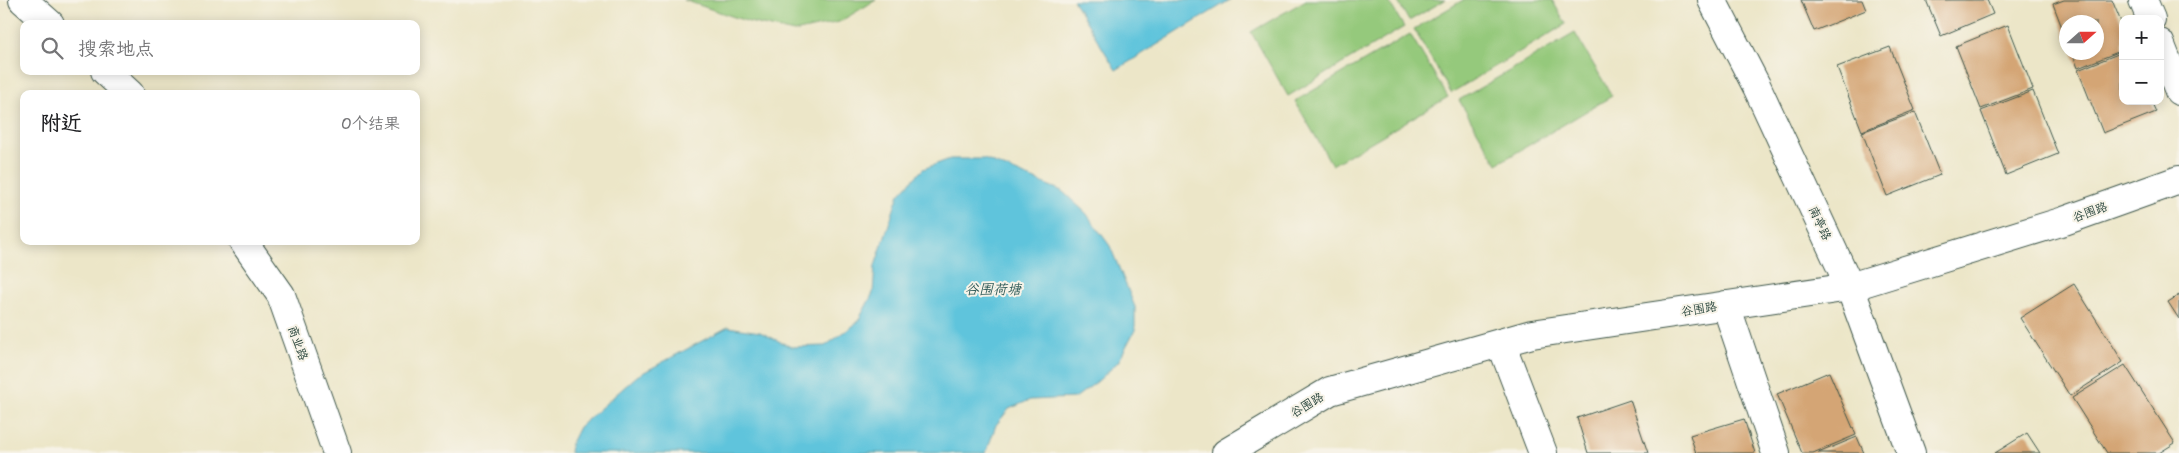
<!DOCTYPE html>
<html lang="zh">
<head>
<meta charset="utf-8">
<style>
	:root { --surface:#fff; --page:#f6f6f6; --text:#202124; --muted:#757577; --line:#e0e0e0 }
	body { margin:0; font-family:"Shantell Sans","LXGW WenKai TC",sans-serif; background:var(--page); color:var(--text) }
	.controls { position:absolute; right:15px; top:15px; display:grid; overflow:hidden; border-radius:10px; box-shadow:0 2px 12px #0003 }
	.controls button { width:45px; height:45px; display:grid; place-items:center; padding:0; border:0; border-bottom:1px solid var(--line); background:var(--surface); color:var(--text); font:25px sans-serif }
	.compass { position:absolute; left:2059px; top:15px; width:45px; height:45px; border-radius:50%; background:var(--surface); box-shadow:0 2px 12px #0003; rotate:69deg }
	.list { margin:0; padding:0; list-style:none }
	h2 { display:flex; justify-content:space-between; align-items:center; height:65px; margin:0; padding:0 20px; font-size:21px }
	h2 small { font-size:16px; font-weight:400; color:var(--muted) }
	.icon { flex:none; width:28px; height:28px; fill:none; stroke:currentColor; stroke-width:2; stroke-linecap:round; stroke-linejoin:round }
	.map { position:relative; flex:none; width:2179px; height:453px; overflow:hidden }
	.search { position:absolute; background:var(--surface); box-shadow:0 2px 12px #0003; left:20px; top:20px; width:400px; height:55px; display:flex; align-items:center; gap:12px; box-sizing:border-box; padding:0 18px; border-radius:10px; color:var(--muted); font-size:19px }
	.panel { position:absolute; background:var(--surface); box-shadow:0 2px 12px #0003; left:20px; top:90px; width:400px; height:155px; border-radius:10px }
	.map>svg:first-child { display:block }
	.green { fill:#95c97b; stroke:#5a8358 }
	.water { fill:#5fc4dc; stroke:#3f8088 }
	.building { fill:#d4a575 }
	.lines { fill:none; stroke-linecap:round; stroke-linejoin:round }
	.minor-casing { stroke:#3e564a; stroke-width:30 }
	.minor { stroke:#fff; stroke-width:28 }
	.labels { text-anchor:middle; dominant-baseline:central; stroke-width:4; stroke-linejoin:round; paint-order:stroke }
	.street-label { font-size:12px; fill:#1f3d34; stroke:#f7f3e8 }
	.water-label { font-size:14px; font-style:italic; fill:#2c5856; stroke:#f7f3e8 }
</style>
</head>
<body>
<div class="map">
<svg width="2179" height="453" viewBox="0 0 2179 453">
	<rect width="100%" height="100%" fill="#f7f3e8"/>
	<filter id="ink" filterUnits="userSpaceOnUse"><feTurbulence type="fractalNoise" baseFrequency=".02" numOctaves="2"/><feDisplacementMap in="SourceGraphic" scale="10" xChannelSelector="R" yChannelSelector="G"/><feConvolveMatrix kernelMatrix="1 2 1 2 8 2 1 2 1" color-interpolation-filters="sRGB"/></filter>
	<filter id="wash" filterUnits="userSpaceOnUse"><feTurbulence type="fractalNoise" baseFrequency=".0096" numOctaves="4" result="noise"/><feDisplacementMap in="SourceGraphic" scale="20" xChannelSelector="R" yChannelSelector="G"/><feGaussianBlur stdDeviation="1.12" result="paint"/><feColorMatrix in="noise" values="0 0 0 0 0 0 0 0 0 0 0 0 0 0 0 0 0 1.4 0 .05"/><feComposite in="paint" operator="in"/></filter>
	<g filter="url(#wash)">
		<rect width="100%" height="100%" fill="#ece6c8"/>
		<g class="green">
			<path d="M684,0H876L839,22L794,32L749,22Z"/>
			<path d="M1306,0H1388L1404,27L1288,96L1251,32Z"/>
			<path d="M1397,0H1445L1409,21Z"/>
			<path d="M1463,0H1552L1566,24L1451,93L1414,29Z"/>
			<path d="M1575,33L1612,96L1497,164L1459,100Z"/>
			<path d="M1410,34L1448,97L1332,165L1295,101Z"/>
		</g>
		<g class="water">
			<path d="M1073,0H1230L1116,70Z"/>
			<path d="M950,159H984L1062,191L1086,213L1110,246L1135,307V330L1118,362L1098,381L1075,398L1030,400L1009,409L996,425L986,453H570L571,443L579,427L637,376L728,327L760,332L791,347L825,346L857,323L873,293L875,266L899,194L923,169Z"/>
		</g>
		<g id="blocks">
			<g class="building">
				<path d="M1801,0H1862L1866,10L1814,31Z"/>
				<path d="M1926,0H1987L1993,14L1941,36Z"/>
				<path d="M2064,0H2112L2123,27V50L2078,68L2072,52H2096V22H2066V38L2053,4Z"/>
				<path d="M2008,25L2033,89L1981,109L1956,46Z"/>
				<path d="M1890,47L1915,110L1862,131L1837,67Z"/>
				<path d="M2123,52V101H2151L2156,112L2103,133L2078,70Z"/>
				<path d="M2033,91L2058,154L2006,175L1981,111Z"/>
				<path d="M1915,112L1940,175L1887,196L1862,132Z"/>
				<path d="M2074,284L2123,362L2070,396L2020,318Z"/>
				<path d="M2179,295V319L2168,302Z"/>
				<path d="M2125,365L2175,443L2159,453H2107L2072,398Z"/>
				<path d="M1829,372L1856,435L1813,453H1802L1777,394Z"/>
				<path d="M1630,400L1648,453H1588L1577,418Z"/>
				<path d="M1744,419L1755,453H1696L1690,435Z"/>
				<path d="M2027,433L2040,453H1995Z"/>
				<path d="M1857,437L1864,453H1818Z"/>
			</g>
		</g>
	</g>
	<g filter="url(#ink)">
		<use href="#blocks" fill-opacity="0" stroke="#3e564a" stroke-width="1"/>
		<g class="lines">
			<g class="minor-casing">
				<g id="minor">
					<path d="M23,0L50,24"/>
					<path d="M1712,0L1757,87L1850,287L1911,453"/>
					<path d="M2143,0L2151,19"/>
					<path d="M2160,43L2179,91"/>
					<path d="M105,71L130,94"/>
					<path d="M243,241L281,295L337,453"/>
					<path d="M1726,305L1776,453"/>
					<path d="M1501,343L1543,453"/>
					<path d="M1226,453L1330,391L1532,334L1850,287L2064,221L2179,180"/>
				</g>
			</g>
			<use href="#minor" class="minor"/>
		</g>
	</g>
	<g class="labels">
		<g class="street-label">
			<text transform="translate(2090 212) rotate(-20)">谷围路</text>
			<text transform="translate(1820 223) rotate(65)">南亭路</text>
			<text transform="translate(1699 309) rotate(-9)">谷围路</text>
			<text transform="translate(298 343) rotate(70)">商业路</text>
			<text transform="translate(1307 405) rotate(-31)">谷围路</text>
		</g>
		<g class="water-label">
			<text x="993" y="289">谷围荷塘</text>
		</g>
	</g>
</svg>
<div class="controls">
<button>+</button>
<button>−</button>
</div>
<svg class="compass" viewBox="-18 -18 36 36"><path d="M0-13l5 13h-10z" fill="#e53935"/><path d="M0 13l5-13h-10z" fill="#757577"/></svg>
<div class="search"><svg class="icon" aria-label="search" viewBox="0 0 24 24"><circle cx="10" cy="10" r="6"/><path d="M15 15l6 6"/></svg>搜索地点</div>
<section class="panel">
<h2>附近<small>0个结果</small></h2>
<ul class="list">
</ul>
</section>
</div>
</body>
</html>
